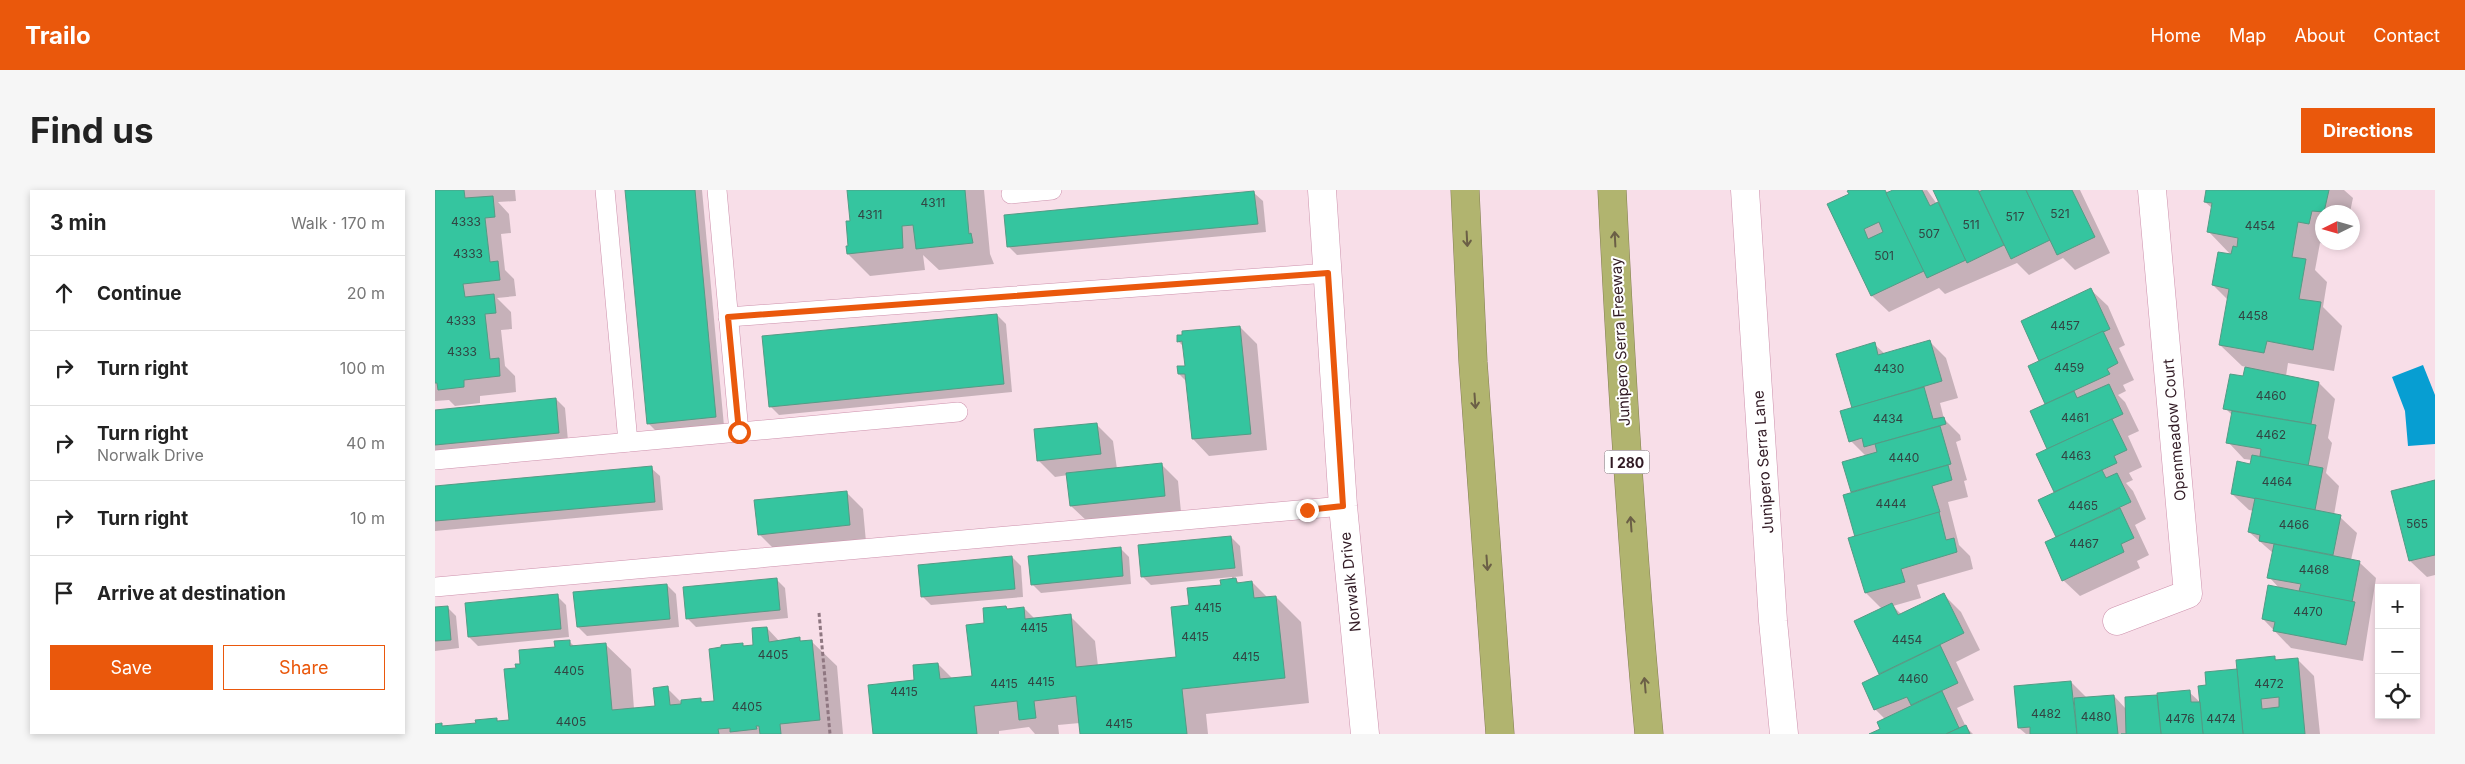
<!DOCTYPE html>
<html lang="en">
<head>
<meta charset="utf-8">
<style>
	:root { --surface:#fff; --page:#f6f6f6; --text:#222; --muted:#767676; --line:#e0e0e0; --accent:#ea580c }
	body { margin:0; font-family:Inter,sans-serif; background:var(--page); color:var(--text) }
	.controls { position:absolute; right:15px; bottom:15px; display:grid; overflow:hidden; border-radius:0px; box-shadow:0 2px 8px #0003 }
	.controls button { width:45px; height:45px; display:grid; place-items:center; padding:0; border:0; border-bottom:1px solid var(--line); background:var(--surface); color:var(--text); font:25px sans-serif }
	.compass { position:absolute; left:1880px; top:15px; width:45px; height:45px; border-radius:50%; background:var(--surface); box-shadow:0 2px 8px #0003; rotate:265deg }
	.stop { position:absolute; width:15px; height:15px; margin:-11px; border:4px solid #ea580c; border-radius:50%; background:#fff }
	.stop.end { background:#ea580c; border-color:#fff; box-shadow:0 1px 5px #0008 }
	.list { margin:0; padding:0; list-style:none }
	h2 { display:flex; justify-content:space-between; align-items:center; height:65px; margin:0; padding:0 20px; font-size:21px }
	h2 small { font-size:16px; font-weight:400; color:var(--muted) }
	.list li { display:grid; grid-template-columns:32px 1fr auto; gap:15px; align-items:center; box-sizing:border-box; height:75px; padding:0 20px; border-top:1px solid var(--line) }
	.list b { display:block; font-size:19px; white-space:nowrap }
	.list p { margin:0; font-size:16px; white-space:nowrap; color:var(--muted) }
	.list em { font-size:16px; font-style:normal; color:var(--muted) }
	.actions { display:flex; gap:10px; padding:15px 20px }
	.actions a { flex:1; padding:11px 0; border:1px solid var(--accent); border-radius:0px; text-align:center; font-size:18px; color:var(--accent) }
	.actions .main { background:var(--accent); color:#fff }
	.icon { flex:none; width:28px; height:28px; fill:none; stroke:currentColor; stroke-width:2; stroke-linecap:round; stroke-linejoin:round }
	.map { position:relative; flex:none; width:2000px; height:544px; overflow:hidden; border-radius:0px }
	header { display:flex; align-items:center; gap:30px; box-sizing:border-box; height:70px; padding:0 25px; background:var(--accent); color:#fff }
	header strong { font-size:24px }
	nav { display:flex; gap:28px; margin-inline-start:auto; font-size:18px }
	.intro { display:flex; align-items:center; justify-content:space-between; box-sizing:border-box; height:120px; padding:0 30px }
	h1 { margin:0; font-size:35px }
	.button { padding:12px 22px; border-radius:0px; background:var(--accent); color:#fff; font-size:18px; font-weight:700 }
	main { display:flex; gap:30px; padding:0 30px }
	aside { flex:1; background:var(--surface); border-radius:0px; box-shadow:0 2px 8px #0003 }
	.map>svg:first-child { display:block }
	.water { fill:#079ed2 }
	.shadow { fill:#0003 }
	.building { fill:#35c59f; stroke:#549b85; fill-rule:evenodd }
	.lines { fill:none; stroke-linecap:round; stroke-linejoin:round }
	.lane-casing { stroke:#cd91ac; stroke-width:20 }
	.street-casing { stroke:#cd91ac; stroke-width:29 }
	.highway-casing { stroke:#847e55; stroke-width:29 }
	.path { stroke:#8f7781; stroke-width:3; stroke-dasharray:4 2.5; stroke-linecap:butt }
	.lane { stroke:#fff; stroke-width:19 }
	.street { stroke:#fff; stroke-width:28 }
	.highway { stroke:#b1b46f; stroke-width:28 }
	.oneway { stroke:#6b5f46 }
	.route { stroke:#ea580c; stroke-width:6 }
	.labels { text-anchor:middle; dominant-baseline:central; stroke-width:4; stroke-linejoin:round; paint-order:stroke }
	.number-label { font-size:12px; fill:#324543 }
	.shield { fill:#fff; stroke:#6f5f66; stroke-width:1 }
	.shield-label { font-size:14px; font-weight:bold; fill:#311a24 }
	.street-label { font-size:15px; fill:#311a24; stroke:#fff }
</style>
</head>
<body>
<header>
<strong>Trailo</strong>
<nav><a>Home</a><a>Map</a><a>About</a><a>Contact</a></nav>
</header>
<div class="intro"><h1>Find us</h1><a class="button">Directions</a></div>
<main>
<aside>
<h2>3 min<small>Walk · 170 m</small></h2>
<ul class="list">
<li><svg class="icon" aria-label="ahead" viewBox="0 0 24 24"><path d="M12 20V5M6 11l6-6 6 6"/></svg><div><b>Continue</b></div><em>20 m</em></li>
<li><svg class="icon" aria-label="right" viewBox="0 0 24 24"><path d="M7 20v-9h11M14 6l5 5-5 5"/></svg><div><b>Turn right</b></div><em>100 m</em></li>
<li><svg class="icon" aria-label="right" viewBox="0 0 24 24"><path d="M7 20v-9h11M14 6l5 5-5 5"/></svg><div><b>Turn right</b><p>Norwalk Drive</p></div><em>40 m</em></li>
<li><svg class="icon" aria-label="right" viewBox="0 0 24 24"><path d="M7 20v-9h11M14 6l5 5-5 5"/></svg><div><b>Turn right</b></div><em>10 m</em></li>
<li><svg class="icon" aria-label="arrive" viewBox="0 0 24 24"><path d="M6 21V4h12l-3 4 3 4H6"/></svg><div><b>Arrive at destination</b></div></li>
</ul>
<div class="actions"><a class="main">Save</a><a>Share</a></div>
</aside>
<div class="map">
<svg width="2000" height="544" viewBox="0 0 2000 544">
	<rect width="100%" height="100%" fill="#f8dee8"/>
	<path class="water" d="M1988,175L2000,205V254L1973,256L1970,221L1957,187Z"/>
	<g class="shadow">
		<path d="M0,0H80L81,11L63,12L74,24L76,43L66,44L70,80L79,89L81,106L62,108L76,122L77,139L66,140L70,176L80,186L81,202L45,206V213L20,216L14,210L0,211Z"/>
		<path d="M191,0H267L289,236L222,242L213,233Z"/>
		<path d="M413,0H549L555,64L559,74L504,80L488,65L490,80L435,86L413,64L416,32Z"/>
		<path d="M1418,0L1457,2L1492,0L1502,14L1505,13L1499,0H1645L1675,63L1640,80L1628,68L1594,85L1582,73L1510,104L1504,98L1454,122L1437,106L1394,15L1416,5Z"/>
		<path d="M1772,0H1909L1918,8L1915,22H1888V52H1896V55L1885,53L1880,80L1892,92L1888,117L1907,136L1899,181L1853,173L1851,186L1884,193L1900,209L1893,248L1897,253L1891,283L1904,296L1899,325L1905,327L1922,343L1916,370L1924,372L1941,388L1928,471L1856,458L1828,429L1845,399L1834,387L1838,363L1814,342L1819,321L1814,320L1797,304L1817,270L1809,269L1793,252L1798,226L1790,218L1809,188L1811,177L1807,176L1785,155L1793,110L1778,95L1797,66L1773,41L1777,18L1770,12Z"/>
		<path d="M819,3L828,11L831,42L582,65L573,56Z"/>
		<path d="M1656,100L1673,116L1690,155L1684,158L1699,190L1688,195L1691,201L1683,205L1690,212L1704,241L1693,246L1707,277L1694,283L1698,290L1691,293L1698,301L1711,329L1700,335L1714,365L1702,371L1705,378L1645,406L1628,390L1622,348L1605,310L1620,303L1603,265L1614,259L1612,215L1595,177L1606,171Z"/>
		<path d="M562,125L571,134L577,202L344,225L335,216Z"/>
		<path d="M805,137L822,154L832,260L774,266L758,249L752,192L744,184L752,177L749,157L743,151Z"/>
		<path d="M1495,152L1511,168L1523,208L1505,213L1509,229L1525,245L1526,250L1521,252L1532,290L1529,291L1533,307L1513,312L1524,355L1535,366L1538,379L1482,395L1486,408L1458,416L1467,425L1509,405L1526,422L1545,460L1521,472L1539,510L1522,518L1531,537L1538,544H1436L1446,539L1450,529L1440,519L1446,485L1421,432L1447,419L1431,403L1421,347L1418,303L1409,272L1431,266L1416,251L1418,219L1439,154L1450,164Z"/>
		<path d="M121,209L130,218L133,251L0,264V221Z"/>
		<path d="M661,234L678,251L682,279L726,274L743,291L746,322L653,332L636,316L633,285L620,287L603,270Z"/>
		<path d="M216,278L225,286L228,320L0,341V297Z"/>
		<path d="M2000,291V385L1992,387L1975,371L1958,301Z"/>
		<path d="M411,302L428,319L431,352L341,361L324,344Z"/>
		<path d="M796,347L805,356L808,386L799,387L805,394L817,392L833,408L841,407L866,432L874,513L771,524L773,544H647L645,533L623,535L624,544H600L594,537L564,541V544H440L435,496L481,492L503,474L518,489L538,487L551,434L571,417L574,420L589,418L600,429L635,426L660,451L663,476L742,468L755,416L797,390V387L716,395L707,386Z"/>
		<path d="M685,358L694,367L696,394L606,403L597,394Z"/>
		<path d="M577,367L586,376L588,407L496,415L487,406Z"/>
		<path d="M341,389L350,398L353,428L261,437L252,428Z"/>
		<path d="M232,395L241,404L244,437L152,446L143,437Z"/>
		<path d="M122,406L131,415L134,447L43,456L34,447Z"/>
		<path d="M12,417L21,426L24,458L0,461V418Z"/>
		<path d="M332,438L345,452L364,449L367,452L376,451L402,476L408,544H0V535H6L9,537L42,535L61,529L64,532L75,531L82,479L134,451L140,457L170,454L196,479L199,519L221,517L232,498L246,512L265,509L269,513L280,512L307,454L310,457L319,456Z"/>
		<path d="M1840,468L1843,471L1863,470L1879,486L1885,544H1591L1584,538L1636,492L1652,508L1679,506L1691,519V509L1754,502L1766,513L1772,496L1804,480Z"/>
	</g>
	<g class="building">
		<path d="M0,0H29L30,8L58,6L60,27L50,28L55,72L63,71L65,90L28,94L30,107L59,104L61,123L50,124L55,169L64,168L65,186L29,190V197L3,200L2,193H0Z"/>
		<path d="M190,0H260L281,227L212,234Z"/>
		<path d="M412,0H530L534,44L536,43L538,53L481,59L478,35L467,36L468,58L412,64L411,56H413L411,31H415Z"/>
		<path d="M1415,0H1450L1489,81L1436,106L1392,14L1414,4L1412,1ZM1444,32L1448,42L1433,49L1429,39Z"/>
		<path d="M1458,0H1487L1495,16L1503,12L1531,70L1492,88L1451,3Z"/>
		<path d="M1498,0H1543L1569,55L1532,73Z"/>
		<path d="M1548,0H1591L1615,50L1576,69L1544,2Z"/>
		<path d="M1591,0H1637L1660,47L1622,65Z"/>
		<path d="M1771,0H1894L1889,22L1877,21L1874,34L1863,32L1857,67L1871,69L1864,109L1886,112L1878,160L1832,151L1829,163L1784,155L1794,99L1777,95L1783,62L1796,64L1798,56L1802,57L1803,48L1772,42L1777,13L1769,12Z"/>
		<path d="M819,1L823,34L572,57L569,25Z"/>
		<path d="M1656,98L1675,139L1604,171L1586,131Z"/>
		<path d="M562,124L569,194L334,217L327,146Z"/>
		<path d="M805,136L816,244L757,249L750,184H743L742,176H750L747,151L742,152V145H747V141Z"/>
		<path d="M1668,141L1683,173L1672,179L1675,184L1610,214L1593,176Z"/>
		<path d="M1495,150L1507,191L1417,218L1401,164L1440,152L1443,165Z"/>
		<path d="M1810,177L1884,192L1876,234L1788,219L1795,184L1808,186Z"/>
		<path d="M1674,194L1688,224L1612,259L1595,221L1639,201L1642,208Z"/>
		<path d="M1489,197L1498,229L1509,227L1511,234L1429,257L1427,248L1414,252L1405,221Z"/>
		<path d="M121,208L124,243L0,255V220Z"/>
		<path d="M1797,221L1881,235L1873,276L1825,266L1826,259L1791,253Z"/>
		<path d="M1677,229L1692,260L1679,266L1682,273L1619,302L1601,264Z"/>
		<path d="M662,233L666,264L602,271L599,239Z"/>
		<path d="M1505,236L1516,274L1416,302L1407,272L1442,262L1440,254Z"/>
		<path d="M1817,265L1888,278L1880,320L1796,304L1802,271L1815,274Z"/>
		<path d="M727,273L730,306L635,316L631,283Z"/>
		<path d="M1513,275L1517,290L1497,296L1505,322L1420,347L1408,305Z"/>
		<path d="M217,276L220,312L0,331V296Z"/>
		<path d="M1667,280L1671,288L1682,283L1696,312L1621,347L1603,310Z"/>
		<path d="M2000,290V365L1974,371L1956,301Z"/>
		<path d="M412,301L415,335L323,345L319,310Z"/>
		<path d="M1820,308L1906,325L1898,365L1824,351L1825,345L1813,342Z"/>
		<path d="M1685,318L1699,348L1686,354L1689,362L1627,391L1610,352Z"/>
		<path d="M1504,322L1511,350L1519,348L1522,362L1466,379L1470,392L1430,403L1413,348Z"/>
		<path d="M796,346L800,378L706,387L703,355Z"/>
		<path d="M1839,354L1925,371L1917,412L1864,401L1866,394L1832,388Z"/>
		<path d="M686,357L688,386L596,395L593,366Z"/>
		<path d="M577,366L580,399L486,407L483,375Z"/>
		<path d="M342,388L345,420L251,429L248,397Z"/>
		<path d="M801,388L802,393L817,391L819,408L841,406L850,488L747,499L752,544H645L641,506L599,511L601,528L584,530L582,511L539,516L542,544H438L433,495L479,490L478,475L503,473L505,489L537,486L531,435L549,433L548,418L571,416L572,419L589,417L590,429L636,424L641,477L741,467L736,417L754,415L752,398L786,395L785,390Z"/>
		<path d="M232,394L235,429L142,437L138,402Z"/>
		<path d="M1833,395L1920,412L1911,455L1838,441L1840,432L1827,429Z"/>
		<path d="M1509,403L1529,443L1444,484L1419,431L1457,413L1463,425Z"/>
		<path d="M123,404L126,439L33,447L30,413Z"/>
		<path d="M13,416L16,450L0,451V417Z"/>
		<path d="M332,437L334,452L365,447V451L377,450L385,530L345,534L346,544H325L324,536H321L322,539L295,542V538L283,539L284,544H0V534L7,533V536L41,533L40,530L62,528V531L74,530L69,479L81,478L80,474H85L84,460L120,457L119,451L135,450V456L171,453L177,520L220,516L218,498L233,496L235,515L246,514V510L266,508V512L279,511L274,459L286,457V455L308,453V456L318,455L317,438Z"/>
		<path d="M1505,455L1523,493L1476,515L1472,507L1439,520L1427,493Z"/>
		<path d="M1840,466V470L1863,468L1870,544H1808L1801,470ZM1844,507V517L1827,519L1826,509Z"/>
		<path d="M1802,479L1808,544H1768L1763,496L1771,495L1770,482Z"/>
		<path d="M1636,491L1642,544H1595V537L1583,538L1579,496Z"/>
		<path d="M1755,500L1756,512H1765L1768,544H1726L1722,503Z"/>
		<path d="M1507,501L1524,538L1511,544H1434L1445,539L1442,532Z"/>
		<path d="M1679,505L1683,544H1642L1639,508Z"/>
		<path d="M1722,505L1726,544H1686H1691L1690,507Z"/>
		<path d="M1531,535L1535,544H1511L1524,538Z"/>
	</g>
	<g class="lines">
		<g class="lane-casing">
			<g id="lane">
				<path d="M170,0L193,252"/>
				<path d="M282,0L304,242"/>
				<path d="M576,4L617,0"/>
				<path d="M293,127L893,83"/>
				<path d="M0,270L523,222"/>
				<path d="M0,397L908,316"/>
			</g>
		</g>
		<g class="street-casing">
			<g id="street">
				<path d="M887,0L908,316L930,544"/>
				<path d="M1310,0L1338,431L1349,544"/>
				<path d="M1682,431L1753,404L1717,0"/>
			</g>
		</g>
		<g class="highway-casing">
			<g id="highway">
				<path d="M1030,0L1038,172L1065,544"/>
				<path d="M1177,0C1186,182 1197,363 1214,544"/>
			</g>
		</g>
		<path class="path" d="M384,423L395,544"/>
		<use href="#lane" class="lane"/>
		<use href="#street" class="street"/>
		<use href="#highway" class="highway"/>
	</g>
	<defs><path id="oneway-shaft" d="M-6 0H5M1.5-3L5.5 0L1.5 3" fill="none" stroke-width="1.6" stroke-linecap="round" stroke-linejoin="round" transform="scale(1.25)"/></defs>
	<g class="oneway">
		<use href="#oneway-shaft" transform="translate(1032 49) rotate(87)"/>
		<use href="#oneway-shaft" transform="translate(1180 49) rotate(-93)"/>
		<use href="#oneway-shaft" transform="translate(1040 211) rotate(86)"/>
		<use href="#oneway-shaft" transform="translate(1196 334) rotate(-94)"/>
		<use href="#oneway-shaft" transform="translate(1052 373) rotate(86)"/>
		<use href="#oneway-shaft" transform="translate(1210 495) rotate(-95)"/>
	</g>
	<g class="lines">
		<path class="route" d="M304,242L293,127L893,83L908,316L872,320"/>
	</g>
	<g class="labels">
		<g class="number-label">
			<text x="498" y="12">4311</text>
			<text x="1625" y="23">521</text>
			<text x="435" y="24">4311</text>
			<text x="1580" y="26">517</text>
			<text x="31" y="31">4333</text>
			<text x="1536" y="34">511</text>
			<text x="1825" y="35">4454</text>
			<text x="1494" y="43">507</text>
			<text x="33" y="63">4333</text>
			<text x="1449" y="65">501</text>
			<text x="1818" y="125">4458</text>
			<text x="26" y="130">4333</text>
			<text x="1630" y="135">4457</text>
			<text x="27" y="161">4333</text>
			<text x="1634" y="177">4459</text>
			<text x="1454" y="178">4430</text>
			<text x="1836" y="205">4460</text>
			<text x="1640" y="227">4461</text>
			<text x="1453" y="228">4434</text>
			<text x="1836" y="244">4462</text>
			<text x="1641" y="265">4463</text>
			<text x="1469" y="267">4440</text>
			<text x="1842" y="291">4464</text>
			<text x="1456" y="313">4444</text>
			<text x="1648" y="315">4465</text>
			<text x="1982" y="333">565</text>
			<text x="1859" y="334">4466</text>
			<text x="1649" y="353">4467</text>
			<text x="1879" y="379">4468</text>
			<text x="773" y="417">4415</text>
			<text x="1873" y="421">4470</text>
			<text x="599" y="437">4415</text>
			<text x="760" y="446">4415</text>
			<text x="1472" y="449">4454</text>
			<text x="338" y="464">4405</text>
			<text x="811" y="466">4415</text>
			<text x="134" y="480">4405</text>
			<text x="1478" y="488">4460</text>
			<text x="606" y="491">4415</text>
			<text x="569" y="493">4415</text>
			<text x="1834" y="493">4472</text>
			<text x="469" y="501">4415</text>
			<text x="312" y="516">4405</text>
			<text x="1611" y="523">4482</text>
			<text x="1661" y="526">4480</text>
			<text x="1745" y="528">4476</text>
			<text x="1786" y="528">4474</text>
			<text x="136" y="531">4405</text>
			<text x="684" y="533">4415</text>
		</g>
		<rect class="shield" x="1169.5" y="260.5" width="45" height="23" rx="4"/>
		<g class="shield-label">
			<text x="1192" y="272">I 280</text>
		</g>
		<g class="street-label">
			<text transform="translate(1185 152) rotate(-93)">Junipero Serra Freeway</text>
			<text transform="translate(1739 240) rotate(-95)">Openmeadow Court</text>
			<text transform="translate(1328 272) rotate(-94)">Junipero Serra Lane</text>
			<text transform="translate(915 392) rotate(-96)">Norwalk Drive</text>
		</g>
	</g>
</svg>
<div class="controls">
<button>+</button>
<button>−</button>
<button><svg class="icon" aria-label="locate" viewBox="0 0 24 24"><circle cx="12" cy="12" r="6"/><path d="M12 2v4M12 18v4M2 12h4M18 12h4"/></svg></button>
</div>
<svg class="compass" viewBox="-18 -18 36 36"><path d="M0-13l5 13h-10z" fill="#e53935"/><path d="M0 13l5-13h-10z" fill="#767676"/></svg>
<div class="stop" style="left:304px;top:242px"></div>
<div class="stop end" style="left:872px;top:320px"></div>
</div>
</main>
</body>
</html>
